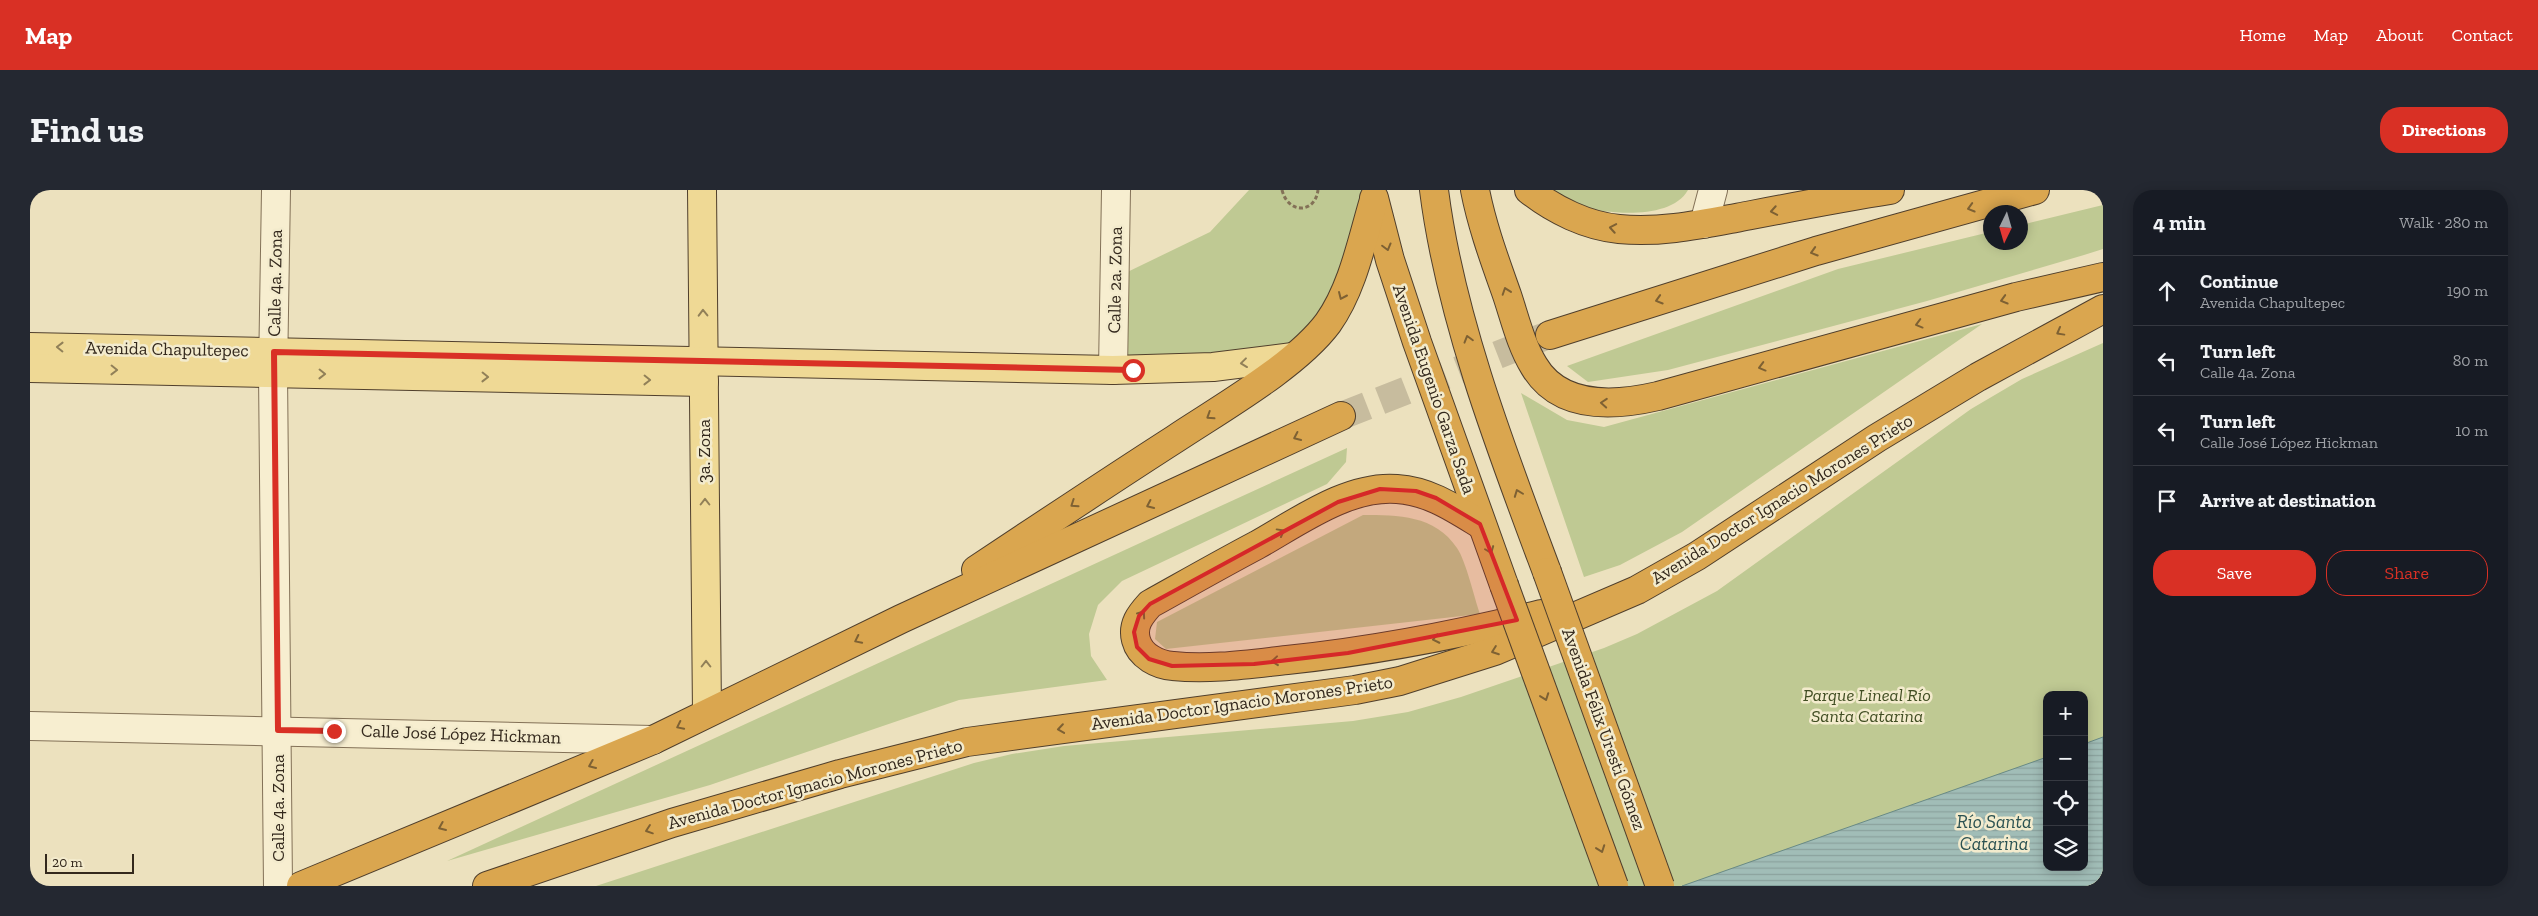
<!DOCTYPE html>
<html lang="en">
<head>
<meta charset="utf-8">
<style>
	:root { --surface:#171b24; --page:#242831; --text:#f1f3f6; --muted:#9ea1a6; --line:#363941; --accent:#d93025 }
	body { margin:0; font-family:"Zilla Slab",serif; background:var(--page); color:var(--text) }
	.controls { position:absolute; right:15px; bottom:15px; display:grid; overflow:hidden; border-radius:10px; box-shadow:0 2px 12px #0003 }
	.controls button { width:45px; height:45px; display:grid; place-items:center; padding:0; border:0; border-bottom:1px solid var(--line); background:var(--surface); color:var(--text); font:25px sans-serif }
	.compass { position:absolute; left:1953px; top:15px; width:45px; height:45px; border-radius:50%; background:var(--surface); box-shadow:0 2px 12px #0003; rotate:185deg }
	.scale { position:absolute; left:15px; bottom:12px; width:89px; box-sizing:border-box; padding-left:5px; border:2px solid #33281c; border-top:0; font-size:14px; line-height:18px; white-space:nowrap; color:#33281c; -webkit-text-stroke:4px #f3ebcd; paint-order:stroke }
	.stop { position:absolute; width:15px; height:15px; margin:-11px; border:4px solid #d93025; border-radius:50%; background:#fff }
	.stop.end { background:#d93025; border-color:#fff; box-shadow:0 1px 5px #0008 }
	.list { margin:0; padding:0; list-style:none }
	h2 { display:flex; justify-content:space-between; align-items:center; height:65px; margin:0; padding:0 20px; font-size:21px }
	h2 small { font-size:16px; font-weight:400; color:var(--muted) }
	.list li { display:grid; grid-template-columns:32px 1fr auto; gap:15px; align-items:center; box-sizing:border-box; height:70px; padding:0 20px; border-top:1px solid var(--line) }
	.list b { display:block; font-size:19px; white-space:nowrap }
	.list p { margin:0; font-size:16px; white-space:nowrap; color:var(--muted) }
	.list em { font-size:16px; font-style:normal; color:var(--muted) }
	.actions { display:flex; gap:10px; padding:15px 20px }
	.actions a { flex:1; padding:11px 0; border:1px solid var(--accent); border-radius:20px; text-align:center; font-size:18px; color:var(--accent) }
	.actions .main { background:var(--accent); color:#fff }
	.icon { flex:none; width:28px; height:28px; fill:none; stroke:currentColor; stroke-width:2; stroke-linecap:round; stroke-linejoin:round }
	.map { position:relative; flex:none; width:2073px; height:696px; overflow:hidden; border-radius:20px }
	header { display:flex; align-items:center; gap:30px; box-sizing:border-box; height:70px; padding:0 25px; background:var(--accent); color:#fff }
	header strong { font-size:24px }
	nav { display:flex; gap:28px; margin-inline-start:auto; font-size:18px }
	.intro { display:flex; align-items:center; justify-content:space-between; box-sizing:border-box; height:120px; padding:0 30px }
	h1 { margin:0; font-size:35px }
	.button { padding:12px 22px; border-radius:20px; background:var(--accent); color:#fff; font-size:18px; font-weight:700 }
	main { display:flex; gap:30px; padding:0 30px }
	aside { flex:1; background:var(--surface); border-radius:20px; box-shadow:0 2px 12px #0003 }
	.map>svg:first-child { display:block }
	.green { fill:#bfc993; fill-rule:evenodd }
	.water { fill:url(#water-rules); stroke:#698a84 }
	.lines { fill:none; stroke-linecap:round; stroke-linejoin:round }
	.highway-tunnel { stroke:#c7bc9e; stroke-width:28; stroke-dasharray:28 14; stroke-linecap:butt }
	.minor-casing { stroke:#837157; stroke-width:30 }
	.major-casing { stroke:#503f2c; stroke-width:30 }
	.highway-casing { stroke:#503f2c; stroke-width:30 }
	.path { stroke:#837157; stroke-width:3; stroke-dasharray:4 2.5; stroke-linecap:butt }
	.minor { stroke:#f7eed0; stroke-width:28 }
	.major { stroke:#efd995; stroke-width:28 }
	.highway { stroke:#daa64f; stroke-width:28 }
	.highway-bridge-casing { stroke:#503f2c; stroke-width:30; stroke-linecap:butt }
	.highway-bridge { stroke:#daa64f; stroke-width:28 }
	.oneway { stroke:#7e6133 }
	.oneway2 { stroke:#918058 }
	.route { stroke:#d93025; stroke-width:6 }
	.marked { fill:#d62828; fill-opacity:0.2; stroke:#d62828; stroke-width:4; stroke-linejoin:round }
	.labels { text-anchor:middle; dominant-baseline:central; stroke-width:5; stroke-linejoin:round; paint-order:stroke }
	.street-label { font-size:18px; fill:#33281c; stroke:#f3ebcd }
	.park-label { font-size:18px; font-style:italic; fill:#414e23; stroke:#f3ebcd }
	.water-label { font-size:19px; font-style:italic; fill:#2b5252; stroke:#f3ebcd }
</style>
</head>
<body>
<header>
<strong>Map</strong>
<nav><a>Home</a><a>Map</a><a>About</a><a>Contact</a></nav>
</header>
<div class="intro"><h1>Find us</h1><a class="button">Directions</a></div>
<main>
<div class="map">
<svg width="2073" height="696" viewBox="0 0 2073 696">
	<defs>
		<pattern id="water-rules" width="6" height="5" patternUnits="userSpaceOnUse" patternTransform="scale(1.25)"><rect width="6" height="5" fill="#a1bdb7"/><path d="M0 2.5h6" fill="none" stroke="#8ba29d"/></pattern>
	</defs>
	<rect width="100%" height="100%" fill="#ece1be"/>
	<g class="green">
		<path d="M1219,0H1343L1322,84L1263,167L1083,180L1085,88L1180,42Z"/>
		<path d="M1515,0H1658C1642,29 1582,25 1554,17C1541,14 1528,6 1515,0Z"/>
		<path d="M2073,15V59L2054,65L1897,111L1638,180L1558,192L1537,176L1808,79L1960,42V52H1990L1991,35Z"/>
		<path d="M1952,134L1652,342L1590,375L1554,387L1491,203L1537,230L1574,237Z"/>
		<path d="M2073,153V696H566L944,573L982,564L1034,556L1323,531L1378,522L1431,507L1574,458L1607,444L1687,401L1941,219L1992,189ZM2017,505H2054V677H2017Z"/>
		<path d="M1317,258L1316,272L1297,294L1092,391L1068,415L1059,444L1061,466L1077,490L929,510L680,595L417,671Z"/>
		<path d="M1333,325C1368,325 1405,325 1427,358C1436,371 1444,407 1450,424L1136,459L1125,449L1127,432Z"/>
	</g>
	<path class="water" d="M2073,547V696H1652L2017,567V677H2054V554Z"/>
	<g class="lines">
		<path class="highway-tunnel" d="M1311,226L1516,146"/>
		<g class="minor-casing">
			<g id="minor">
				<path d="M246,0L243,183L248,696"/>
				<path d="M1674,34L1683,0"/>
				<path d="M1083,180L1086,0"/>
				<path d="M0,536L623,550"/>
			</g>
		</g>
		<g class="major-casing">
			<g id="major">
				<path d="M672,0L677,523"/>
				<path d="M0,157L1083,180L1183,177L1263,167"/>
				<path d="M0,178L674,192"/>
			</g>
		</g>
		<g class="highway-casing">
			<g id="highway">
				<path d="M1404,0C1420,127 1472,262 1517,382"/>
				<path d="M1445,0C1452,36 1465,71 1477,105C1485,129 1491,155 1504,176C1530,220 1585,216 1628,206L1986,107L2073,87"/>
				<path d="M1499,0C1524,20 1557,36 1589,39C1628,43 1668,35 1706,28C1758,18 1809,8 1860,0"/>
				<path d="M1344,8L1360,70L1387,152L1474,395"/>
				<path d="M1520,145L1786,61L2005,0"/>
				<path d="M1450,334C1424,318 1399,301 1367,299C1318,295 1268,332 1227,355C1191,374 1156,394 1120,414C1110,425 1102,435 1106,450C1110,466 1128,475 1143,476C1180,480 1220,474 1257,470C1343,461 1427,445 1511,424"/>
				<path d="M946,380C1012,336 1078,292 1145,249C1190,219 1266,176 1298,133C1323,98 1332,50 1344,10"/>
				<path d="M271,696L623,550L871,429L1311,226"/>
				<path d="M457,696L642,633L810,584L937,552L1325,500L1370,491L1465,461L1607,400L1667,366L1847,248L1948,187L2073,119"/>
			</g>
		</g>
		<path class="path" d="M1252,0C1258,24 1285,24 1288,0"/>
		<use href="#minor" class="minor"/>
		<use href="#major" class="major"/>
		<use href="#highway" class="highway"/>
		<g class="highway-bridge-casing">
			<g id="highway-bridge">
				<path d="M1517,382L1630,696"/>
				<path d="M1474,395L1584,696"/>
			</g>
		</g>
		<use href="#highway-bridge" class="highway-bridge"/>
	</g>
	<defs><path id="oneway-chevron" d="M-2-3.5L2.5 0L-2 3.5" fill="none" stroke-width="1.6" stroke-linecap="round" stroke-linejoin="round" transform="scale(1.25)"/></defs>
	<g class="oneway">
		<use href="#oneway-chevron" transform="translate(1941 18) rotate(164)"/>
		<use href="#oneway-chevron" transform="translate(1744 21) rotate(170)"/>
		<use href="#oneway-chevron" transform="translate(1583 38) rotate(-170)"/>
		<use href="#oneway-chevron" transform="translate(1357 57) rotate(75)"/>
		<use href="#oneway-chevron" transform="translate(1784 62) rotate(163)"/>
		<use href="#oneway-chevron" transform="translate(1476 101) rotate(-109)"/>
		<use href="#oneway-chevron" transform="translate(1312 106) rotate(114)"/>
		<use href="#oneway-chevron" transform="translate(1629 110) rotate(163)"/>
		<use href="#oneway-chevron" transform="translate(1974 110) rotate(164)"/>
		<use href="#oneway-chevron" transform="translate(1889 134) rotate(165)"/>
		<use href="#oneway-chevron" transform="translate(2030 142) rotate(151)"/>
		<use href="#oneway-chevron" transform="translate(1438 149) rotate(-106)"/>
		<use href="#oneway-chevron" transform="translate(1732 177) rotate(165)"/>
		<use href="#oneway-chevron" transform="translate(1574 213) rotate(-176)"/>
		<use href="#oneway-chevron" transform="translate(1180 226) rotate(147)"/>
		<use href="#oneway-chevron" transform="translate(1267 247) rotate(155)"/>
		<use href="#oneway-chevron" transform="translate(1488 303) rotate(-111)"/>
		<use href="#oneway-chevron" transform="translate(1044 314) rotate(146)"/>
		<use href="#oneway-chevron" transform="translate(1120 315) rotate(155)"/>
		<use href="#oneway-chevron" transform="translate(1251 342) rotate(-29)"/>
		<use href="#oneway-chevron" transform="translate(1460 360) rotate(69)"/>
		<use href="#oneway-chevron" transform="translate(1112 424) rotate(-55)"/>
		<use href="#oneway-chevron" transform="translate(1406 449) rotate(168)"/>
		<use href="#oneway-chevron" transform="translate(828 450) rotate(154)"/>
		<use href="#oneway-chevron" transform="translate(1465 461) rotate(160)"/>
		<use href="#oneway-chevron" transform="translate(1245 471) rotate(174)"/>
		<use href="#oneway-chevron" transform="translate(1515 507) rotate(70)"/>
		<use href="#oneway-chevron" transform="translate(650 536) rotate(154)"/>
		<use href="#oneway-chevron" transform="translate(1031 539) rotate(172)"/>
		<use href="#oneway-chevron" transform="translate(562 575) rotate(157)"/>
		<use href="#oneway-chevron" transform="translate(412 637) rotate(157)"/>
		<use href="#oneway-chevron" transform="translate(619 640) rotate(161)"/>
		<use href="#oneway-chevron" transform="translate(1571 659) rotate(70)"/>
	</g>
	<g class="oneway2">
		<use href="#oneway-chevron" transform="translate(673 123) rotate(-91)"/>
		<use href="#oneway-chevron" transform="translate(30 157) rotate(-179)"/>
		<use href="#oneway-chevron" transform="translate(1214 173) rotate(173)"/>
		<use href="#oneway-chevron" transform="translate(84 180) rotate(1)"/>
		<use href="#oneway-chevron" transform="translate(292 184) rotate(1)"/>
		<use href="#oneway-chevron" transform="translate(455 187) rotate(1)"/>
		<use href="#oneway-chevron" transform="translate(617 190) rotate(1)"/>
		<use href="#oneway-chevron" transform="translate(675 312) rotate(-90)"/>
		<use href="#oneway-chevron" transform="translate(676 474) rotate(-90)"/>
	</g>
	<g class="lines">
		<path class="route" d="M304,541L248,540L244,162L1103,180"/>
	</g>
	<path class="marked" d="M1350,299L1386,301L1406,308L1450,334L1487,430L1318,463L1224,474L1142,476L1119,469L1107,457L1104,442L1109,426L1120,414L1308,312Z"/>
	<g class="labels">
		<g class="street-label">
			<text transform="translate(1085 90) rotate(-89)">Calle 2a. Zona</text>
			<text transform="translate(245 93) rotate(-89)">Calle 4a. Zona</text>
			<text transform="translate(137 159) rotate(1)">Avenida Chapultepec</text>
			<text transform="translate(1404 199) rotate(71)">Avenida Eugenio Garza Sada</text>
			<text transform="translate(674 261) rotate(-90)">3a. Zona</text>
			<text transform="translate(1752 309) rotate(-32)">Avenida Doctor Ignacio Morones Prieto</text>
			<text transform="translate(1212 513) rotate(-8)">Avenida Doctor Ignacio Morones Prieto</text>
			<text transform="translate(1574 539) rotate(70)">Avenida Félix Uresti Gómez</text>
			<text transform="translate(431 544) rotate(2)">Calle José López Hickman</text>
			<text transform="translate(785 594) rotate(-15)">Avenida Doctor Ignacio Morones Prieto</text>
			<text transform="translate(248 618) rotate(-90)">Calle 4a. Zona</text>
		</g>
		<g class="park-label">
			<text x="1837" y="505">Parque Lineal Río<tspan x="1837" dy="21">Santa Catarina</tspan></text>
		</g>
		<g class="water-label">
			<text x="1964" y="631">Río Santa<tspan x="1964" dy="22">Catarina</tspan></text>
		</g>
	</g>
</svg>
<div class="controls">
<button>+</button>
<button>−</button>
<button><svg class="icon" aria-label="locate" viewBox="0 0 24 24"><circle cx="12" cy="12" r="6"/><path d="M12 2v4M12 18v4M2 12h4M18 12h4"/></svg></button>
<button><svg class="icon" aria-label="layers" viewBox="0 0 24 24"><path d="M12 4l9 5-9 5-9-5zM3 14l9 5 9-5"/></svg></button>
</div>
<svg class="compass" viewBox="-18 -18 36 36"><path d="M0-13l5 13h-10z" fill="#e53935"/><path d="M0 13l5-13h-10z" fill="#9ea1a6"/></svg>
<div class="scale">20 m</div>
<div class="stop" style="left:1103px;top:180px"></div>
<div class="stop end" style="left:304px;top:541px"></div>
</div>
<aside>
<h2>4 min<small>Walk · 280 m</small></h2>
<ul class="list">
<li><svg class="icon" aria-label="ahead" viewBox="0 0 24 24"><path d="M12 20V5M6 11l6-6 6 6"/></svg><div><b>Continue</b><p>Avenida Chapultepec</p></div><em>190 m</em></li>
<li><svg class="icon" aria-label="left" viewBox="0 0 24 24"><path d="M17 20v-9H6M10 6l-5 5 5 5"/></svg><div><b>Turn left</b><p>Calle 4a. Zona</p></div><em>80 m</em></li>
<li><svg class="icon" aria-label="left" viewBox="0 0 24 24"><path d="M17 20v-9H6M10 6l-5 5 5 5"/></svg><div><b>Turn left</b><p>Calle José López Hickman</p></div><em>10 m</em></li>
<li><svg class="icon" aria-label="arrive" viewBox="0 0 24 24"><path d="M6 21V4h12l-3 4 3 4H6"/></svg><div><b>Arrive at destination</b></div></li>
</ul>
<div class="actions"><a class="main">Save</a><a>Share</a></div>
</aside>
</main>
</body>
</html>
